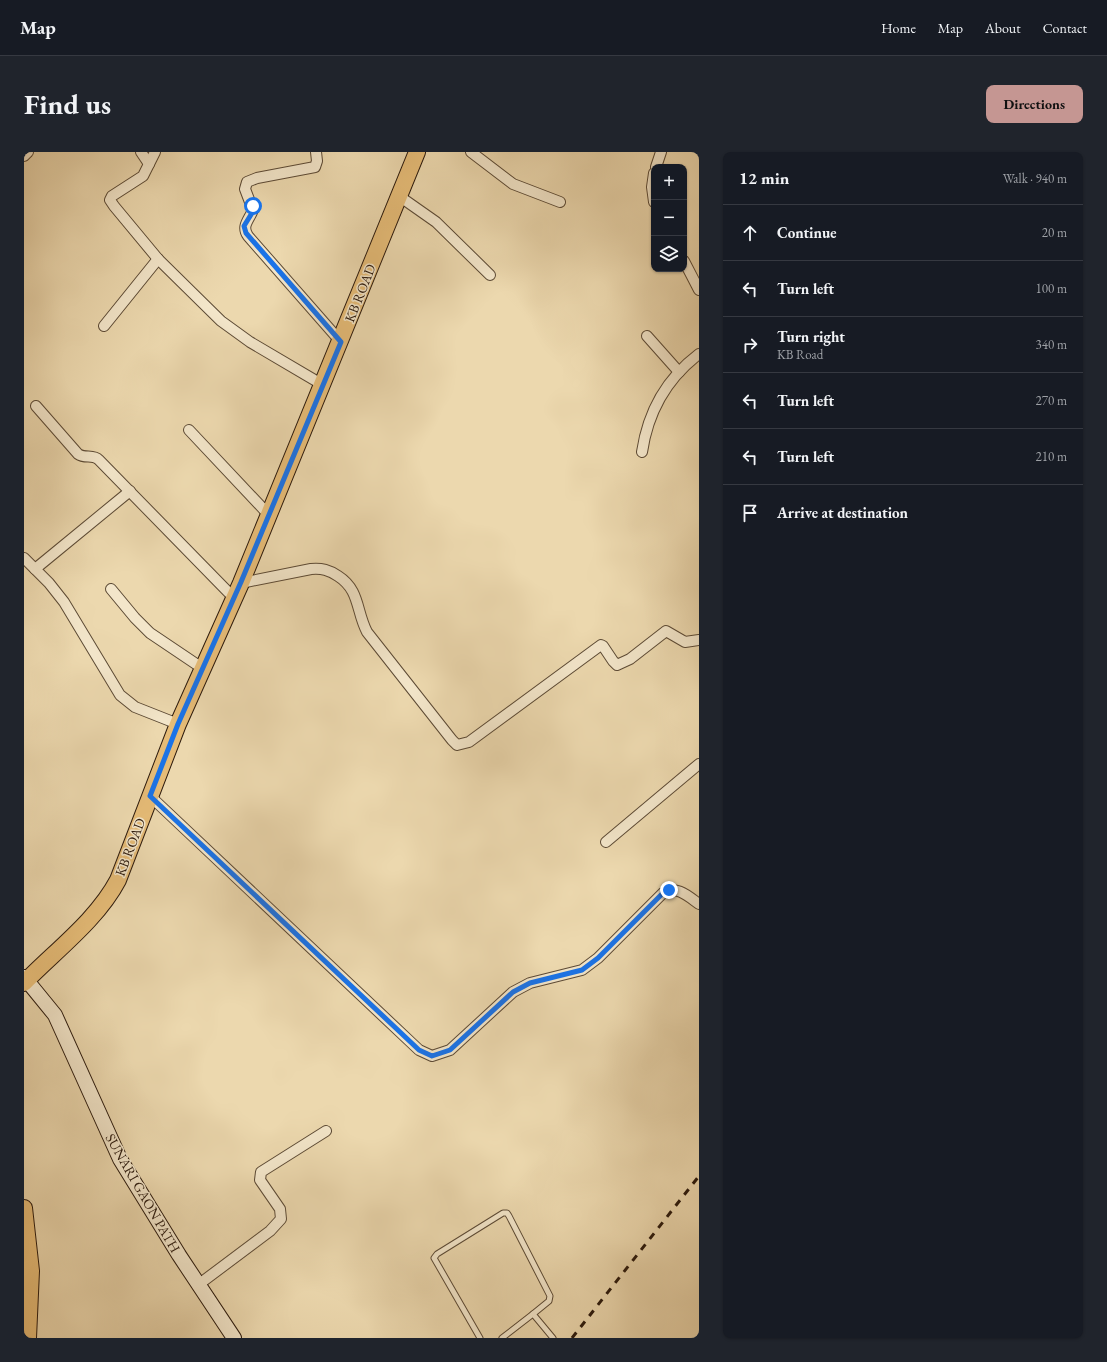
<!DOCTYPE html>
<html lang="en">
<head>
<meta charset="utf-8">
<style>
	:root { --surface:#171b24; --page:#20242c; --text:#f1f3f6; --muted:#9ea1a6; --line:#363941; --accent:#c59692 }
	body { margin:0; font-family:"EB Garamond",serif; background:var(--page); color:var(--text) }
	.controls { position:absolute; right:12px; top:12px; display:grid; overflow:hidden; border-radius:8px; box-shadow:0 1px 3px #0004 }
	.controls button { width:36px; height:36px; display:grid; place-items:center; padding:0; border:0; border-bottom:1px solid var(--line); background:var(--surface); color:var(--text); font:20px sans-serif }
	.stop { position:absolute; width:12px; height:12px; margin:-9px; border:3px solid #1a73e8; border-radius:50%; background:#fff }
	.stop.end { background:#1a73e8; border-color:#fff; box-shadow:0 1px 4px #0008 }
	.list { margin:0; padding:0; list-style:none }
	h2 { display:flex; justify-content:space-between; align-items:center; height:52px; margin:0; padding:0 16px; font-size:17px }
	h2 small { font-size:13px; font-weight:400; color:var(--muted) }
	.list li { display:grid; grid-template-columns:26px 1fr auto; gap:12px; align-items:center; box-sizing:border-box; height:56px; padding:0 16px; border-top:1px solid var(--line) }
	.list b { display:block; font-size:15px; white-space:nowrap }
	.list p { margin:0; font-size:13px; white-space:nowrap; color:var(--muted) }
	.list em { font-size:13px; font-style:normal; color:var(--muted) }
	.icon { flex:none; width:22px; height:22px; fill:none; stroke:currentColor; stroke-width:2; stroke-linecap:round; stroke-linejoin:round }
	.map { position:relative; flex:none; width:675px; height:1186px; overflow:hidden; border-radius:8px }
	header { display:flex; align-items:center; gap:24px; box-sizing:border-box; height:56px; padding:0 20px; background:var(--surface); border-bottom:1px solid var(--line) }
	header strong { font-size:19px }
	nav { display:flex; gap:22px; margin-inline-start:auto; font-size:14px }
	.intro { display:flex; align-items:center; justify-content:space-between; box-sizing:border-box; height:96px; padding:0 24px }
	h1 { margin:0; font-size:28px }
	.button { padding:10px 18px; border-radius:8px; background:var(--accent); color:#111; font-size:14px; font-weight:700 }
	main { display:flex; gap:24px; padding:0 24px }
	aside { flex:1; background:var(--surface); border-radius:8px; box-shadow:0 1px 3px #0004 }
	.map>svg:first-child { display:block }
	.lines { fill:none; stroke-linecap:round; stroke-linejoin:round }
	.lane-casing { stroke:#5c4a35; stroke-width:7 }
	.street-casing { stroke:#5c4a35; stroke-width:12 }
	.secondary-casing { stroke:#2c1a0d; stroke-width:16 }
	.primary-casing { stroke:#2c1a0d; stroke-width:18 }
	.lane { stroke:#f3e6ca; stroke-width:5 }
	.street { stroke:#f3e6ca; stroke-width:10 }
	.secondary { stroke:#f3e6ca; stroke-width:14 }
	.primary { stroke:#e6bc77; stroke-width:16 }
	.rail { stroke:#2c1a0d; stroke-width:3; stroke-dasharray:7 7; stroke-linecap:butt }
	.route { stroke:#1a73e8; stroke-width:5 }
	.labels { text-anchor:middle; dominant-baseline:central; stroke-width:3; stroke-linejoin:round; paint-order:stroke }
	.street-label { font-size:14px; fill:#2c1a0d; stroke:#f3e6ca }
</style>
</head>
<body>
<header>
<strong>Map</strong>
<nav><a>Home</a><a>Map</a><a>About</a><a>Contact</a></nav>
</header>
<div class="intro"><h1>Find us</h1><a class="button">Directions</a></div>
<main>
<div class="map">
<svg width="675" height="1186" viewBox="0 0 675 1186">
	<rect width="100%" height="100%" fill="#ecd8ae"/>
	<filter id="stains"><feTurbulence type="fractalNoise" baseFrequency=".005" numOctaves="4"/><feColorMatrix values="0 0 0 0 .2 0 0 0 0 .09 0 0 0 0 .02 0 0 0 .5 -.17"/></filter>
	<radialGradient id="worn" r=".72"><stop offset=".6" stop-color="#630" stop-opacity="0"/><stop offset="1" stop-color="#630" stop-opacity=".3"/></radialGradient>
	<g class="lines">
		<g class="lane-casing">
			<g id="lane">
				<path d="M456,1186L410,1106L413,1102L479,1061H483L485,1064L526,1144L525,1149L509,1162"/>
				<path d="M478,1186L509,1162L529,1186"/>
			</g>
		</g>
		<g class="street-casing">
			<g id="street">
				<path d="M117,0L125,12"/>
				<path d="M131,0L119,24L88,44L86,48L90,54L134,107L197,169L226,190L299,233"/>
				<path d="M292,0L293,9L291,15L233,26L223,30L221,37L229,58C225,68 217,74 224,84L317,190"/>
				<path d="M447,0L489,32L536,50"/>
				<path d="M0,4L4,0"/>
				<path d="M632,15L637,0"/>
				<path d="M630,21L628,35L630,50"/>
				<path d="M375,44L412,70L466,123"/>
				<path d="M660,109L675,138"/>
				<path d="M80,174L134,107"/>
				<path d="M623,184L655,220"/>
				<path d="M12,254L54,302C61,307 69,302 75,308L210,446"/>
				<path d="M165,278L245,363"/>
				<path d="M618,300C624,260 642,227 675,202"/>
				<path d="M0,406L25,431L40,450L96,543L111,555L154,572"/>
				<path d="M11,417L106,339"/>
				<path d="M217,431L287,417C298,416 305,418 314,424C336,438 332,459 343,480L428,588L433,593L445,590L577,493L579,494L589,509L593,513L606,507L642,479L661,490L675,488"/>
				<path d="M87,437L111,466L126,481L178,516"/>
				<path d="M126,644L395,898L408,904L426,898L489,840L506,831L558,818L574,806L639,741C653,733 664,744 675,752"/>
				<path d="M582,690L675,612"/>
				<path d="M174,1133L246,1079L257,1067L256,1057L236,1028L237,1020L302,979"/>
			</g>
		</g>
		<g class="secondary-casing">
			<path id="secondary" d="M0,825L31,863L96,1007L155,1103L210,1186"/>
		</g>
		<g class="primary-casing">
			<g id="primary">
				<path d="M0,831C31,799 73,768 94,728L154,572L217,431L393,0"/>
				<path d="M0,1056L7,1119L4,1186"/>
			</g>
		</g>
		<use href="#lane" class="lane"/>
		<use href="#street" class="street"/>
		<use href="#secondary" class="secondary"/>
		<use href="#primary" class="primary"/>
		<path class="rail" d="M548,1186L675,1024"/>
	</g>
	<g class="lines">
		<path class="route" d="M229,54L228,61L220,74L222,81L317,190L217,430L154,572L126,644L395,898L408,904L426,898L489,840L506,831L558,818L574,806L639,741L645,738"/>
	</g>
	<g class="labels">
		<g class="street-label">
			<text transform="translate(336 141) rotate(-68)">KB ROAD</text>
			<text transform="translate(106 695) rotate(-69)">KB ROAD</text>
			<text transform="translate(119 1041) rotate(60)">SUNARI GAON PATH</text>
		</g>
	</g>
	<rect width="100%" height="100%" filter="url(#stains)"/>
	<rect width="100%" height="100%" fill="url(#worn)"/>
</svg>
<div class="controls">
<button>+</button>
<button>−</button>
<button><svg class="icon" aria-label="layers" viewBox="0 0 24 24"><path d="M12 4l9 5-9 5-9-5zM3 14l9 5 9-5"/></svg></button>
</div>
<div class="stop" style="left:229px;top:54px"></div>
<div class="stop end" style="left:645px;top:738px"></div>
</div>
<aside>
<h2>12 min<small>Walk · 940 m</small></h2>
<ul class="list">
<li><svg class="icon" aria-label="ahead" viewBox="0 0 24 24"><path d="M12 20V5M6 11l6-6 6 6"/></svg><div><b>Continue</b></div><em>20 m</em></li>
<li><svg class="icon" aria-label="left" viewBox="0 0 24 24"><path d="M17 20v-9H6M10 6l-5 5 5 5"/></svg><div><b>Turn left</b></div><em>100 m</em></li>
<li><svg class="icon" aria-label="right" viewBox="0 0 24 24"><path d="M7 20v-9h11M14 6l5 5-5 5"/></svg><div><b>Turn right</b><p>KB Road</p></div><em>340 m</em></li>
<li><svg class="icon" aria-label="left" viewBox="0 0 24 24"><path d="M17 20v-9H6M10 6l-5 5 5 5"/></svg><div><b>Turn left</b></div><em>270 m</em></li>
<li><svg class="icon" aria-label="left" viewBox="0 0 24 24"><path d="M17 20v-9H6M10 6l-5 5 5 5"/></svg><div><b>Turn left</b></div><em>210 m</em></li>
<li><svg class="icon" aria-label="arrive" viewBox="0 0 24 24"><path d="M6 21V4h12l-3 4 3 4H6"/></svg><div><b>Arrive at destination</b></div></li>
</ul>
</aside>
</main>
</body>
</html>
